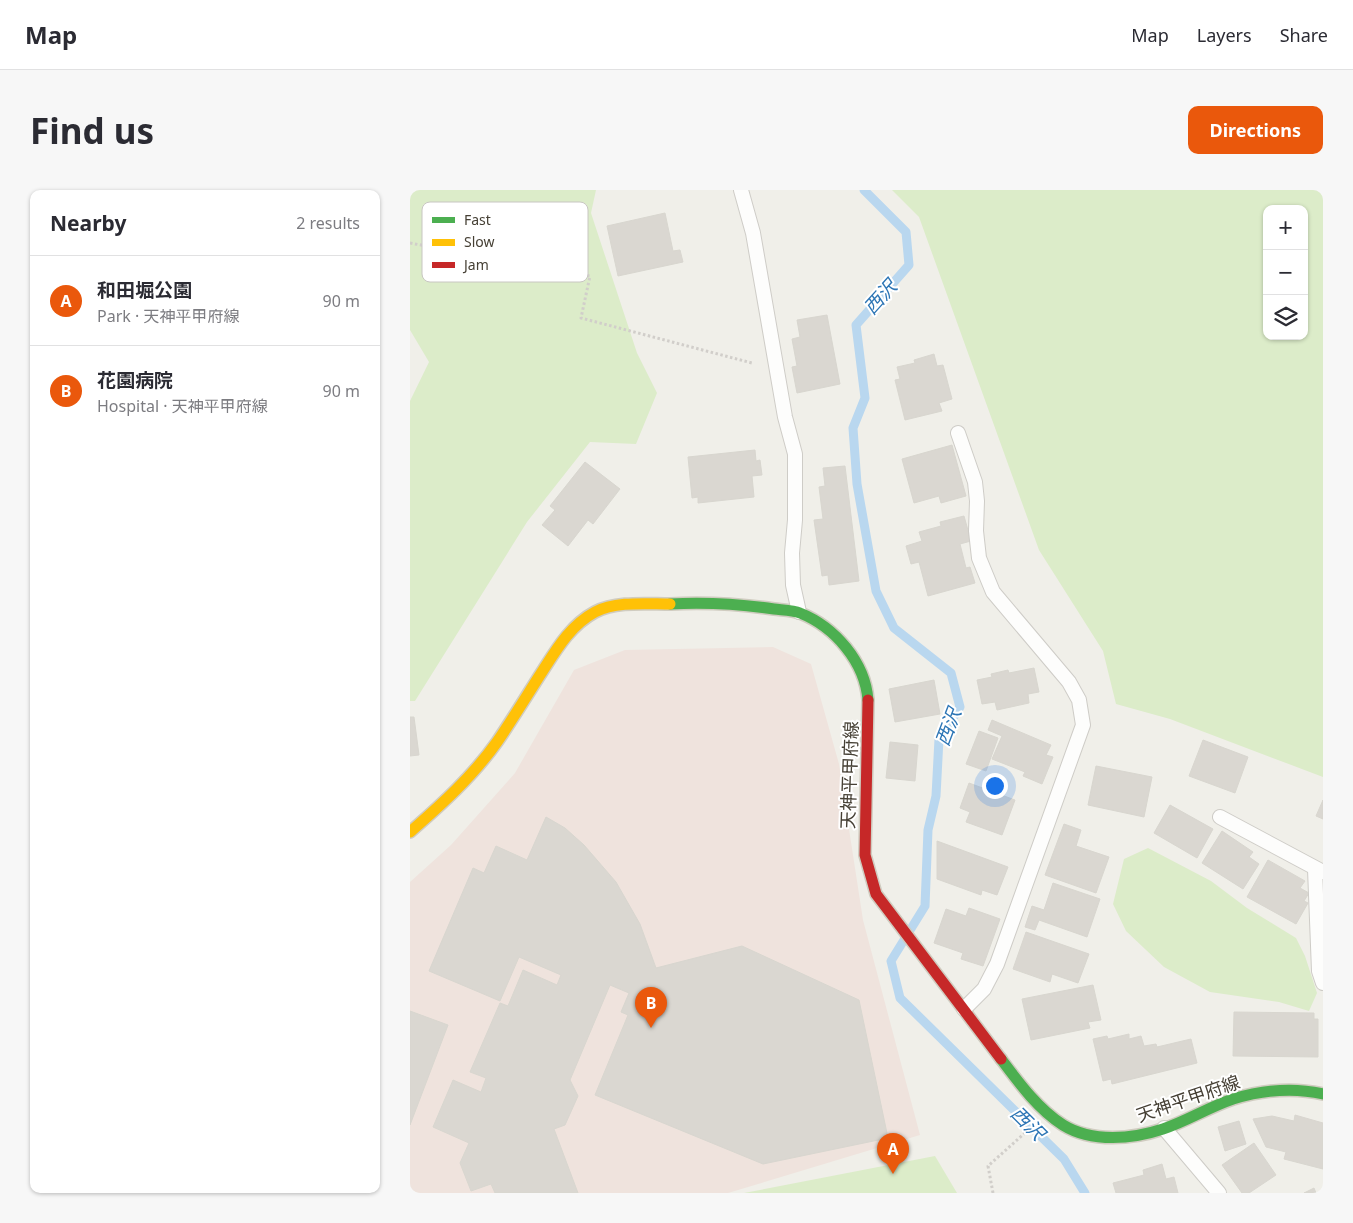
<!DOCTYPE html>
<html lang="en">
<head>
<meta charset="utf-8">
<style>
	:root { --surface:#fff; --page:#f7f7f7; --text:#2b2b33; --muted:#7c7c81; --line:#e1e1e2; --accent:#ea580c }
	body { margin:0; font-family:"Noto Sans","Noto Sans JP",sans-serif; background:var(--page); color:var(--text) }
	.controls { position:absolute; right:15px; top:15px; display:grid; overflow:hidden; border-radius:10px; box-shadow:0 1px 4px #0004 }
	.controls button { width:45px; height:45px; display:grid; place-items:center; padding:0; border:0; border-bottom:1px solid var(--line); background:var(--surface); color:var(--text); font:25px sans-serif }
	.you { position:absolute; left:584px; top:595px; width:18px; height:18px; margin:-12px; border:4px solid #fff; border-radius:50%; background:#1a73e8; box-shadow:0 0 0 8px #1a73e833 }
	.badge { display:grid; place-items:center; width:32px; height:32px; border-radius:50%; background:var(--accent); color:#fff; font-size:16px; font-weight:700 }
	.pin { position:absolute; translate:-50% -41px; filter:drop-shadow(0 1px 2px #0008) }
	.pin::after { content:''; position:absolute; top:26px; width:18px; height:15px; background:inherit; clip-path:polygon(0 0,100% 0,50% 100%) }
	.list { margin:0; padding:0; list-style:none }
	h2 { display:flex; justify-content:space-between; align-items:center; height:65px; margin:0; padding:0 20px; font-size:21px }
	h2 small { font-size:16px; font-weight:400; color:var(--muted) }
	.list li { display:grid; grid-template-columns:32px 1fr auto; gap:15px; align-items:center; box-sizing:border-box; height:90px; padding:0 20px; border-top:1px solid var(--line) }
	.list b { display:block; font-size:19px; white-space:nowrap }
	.list p { margin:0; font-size:16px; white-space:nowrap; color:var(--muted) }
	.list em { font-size:16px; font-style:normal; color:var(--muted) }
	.icon { flex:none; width:28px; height:28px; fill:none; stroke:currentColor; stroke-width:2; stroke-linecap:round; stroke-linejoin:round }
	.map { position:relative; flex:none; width:913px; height:1003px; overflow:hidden; border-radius:10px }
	header { display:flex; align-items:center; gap:30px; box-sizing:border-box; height:70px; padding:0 25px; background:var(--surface); border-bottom:1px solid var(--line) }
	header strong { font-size:24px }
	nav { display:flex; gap:28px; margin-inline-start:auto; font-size:18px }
	.intro { display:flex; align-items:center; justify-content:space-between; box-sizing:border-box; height:120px; padding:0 30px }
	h1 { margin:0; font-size:35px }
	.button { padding:12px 22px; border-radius:10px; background:var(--accent); color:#fff; font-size:18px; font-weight:700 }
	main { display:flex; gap:30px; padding:0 30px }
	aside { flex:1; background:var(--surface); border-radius:10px; box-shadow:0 1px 4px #0004 }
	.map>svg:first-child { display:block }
	.medical { fill:#efe3dd }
	.green { fill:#dcecc9; fill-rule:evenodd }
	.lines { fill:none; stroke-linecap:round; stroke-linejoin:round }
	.stream { stroke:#b9d7ef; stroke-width:9 }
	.building { fill:#dad7d1; stroke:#d8d6cf }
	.lane-casing { stroke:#ceccc7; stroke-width:16 }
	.fast-casing { stroke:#d0ccc0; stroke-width:14 }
	.slow-casing { stroke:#d0ccc0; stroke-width:14 }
	.jam-casing { stroke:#d0ccc0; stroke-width:14 }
	.path { stroke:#d1ceca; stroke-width:3; stroke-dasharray:2.5 2.5; stroke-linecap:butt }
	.lane { stroke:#fdfdfc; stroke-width:14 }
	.fast { stroke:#4caf50; stroke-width:11 }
	.slow { stroke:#ffc107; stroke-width:11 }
	.jam { stroke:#c62828; stroke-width:11 }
	.labels { text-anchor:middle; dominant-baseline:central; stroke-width:4; stroke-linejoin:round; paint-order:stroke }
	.street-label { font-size:18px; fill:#464035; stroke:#fff }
	.water-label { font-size:19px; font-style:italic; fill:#2c75b5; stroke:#fff }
	.key { fill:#fff; stroke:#c8c6c2; stroke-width:1 }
	.key-label { font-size:14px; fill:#464035 }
</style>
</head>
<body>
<header>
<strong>Map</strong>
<nav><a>Map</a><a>Layers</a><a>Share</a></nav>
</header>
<div class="intro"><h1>Find us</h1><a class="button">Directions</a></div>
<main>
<aside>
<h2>Nearby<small>2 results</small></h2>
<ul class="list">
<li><span class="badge">A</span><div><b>和田堀公園</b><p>Park · 天神平甲府線</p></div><em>90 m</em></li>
<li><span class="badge">B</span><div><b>花園病院</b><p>Hospital · 天神平甲府線</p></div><em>90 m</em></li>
</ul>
</aside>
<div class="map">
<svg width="913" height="1003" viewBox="0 0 913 1003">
	<rect width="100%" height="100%" fill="#f0efe9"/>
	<path class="medical" d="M363,457L401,474L429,574L453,730L510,945L318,1003H0V692L41,655L105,583L164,480L215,460Z"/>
	<g class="green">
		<path d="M0,0H186L181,23L227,163L247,203L226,254L180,252L117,332L5,511H0V211L19,172L0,140Z"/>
		<path d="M482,0H913V587L760,529L706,514L693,461L629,360L509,27ZM857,19H894V146H857Z"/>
		<path d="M738,658L801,691L837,718L886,748L895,766L907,803L899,821L869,812L800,802L754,777L716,741L703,714L714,669Z"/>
		<path d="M525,966L547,1003H334Z"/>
	</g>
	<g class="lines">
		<path class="stream" d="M454,0L496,42L499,75L446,135L455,208L443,238L447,294L466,401L484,438L541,483L550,517L529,549L526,606L518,640L515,716L481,771L490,808L654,969L675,1003"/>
	</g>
	<g class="building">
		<path d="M255,23L263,61L270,60L273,72L208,86L197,36Z"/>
		<path d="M417,125L430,194L387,203L382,177L387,176L382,149L390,147L387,130Z"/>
		<path d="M524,164L527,176L533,175L542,209L529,213L532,221L495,230L485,190L490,189L487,177L505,173L504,170Z"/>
		<path d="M542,255L556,306L531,313L529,306L504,313L492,269Z"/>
		<path d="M345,260L346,271L350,270L352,285L342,286L344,307L288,313V307L282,308L278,267Z"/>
		<path d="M175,272L210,299L183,334L178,330L158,356L132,335L145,320L140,316Z"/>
		<path d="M435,276L449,391L419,395L418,385L412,386L404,330L413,329L409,297L415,296L413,278Z"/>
		<path d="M554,326L561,351L550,354L556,378L560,377L565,393L518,406L509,372L501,374L496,356L512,351L509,342L531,336L530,332Z"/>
		<path d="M624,478L629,502L618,504L619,513L587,520L585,512L572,514L567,490L582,487L581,484L598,480L599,483Z"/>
		<path d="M524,490L530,524L485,532L479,499Z"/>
		<path d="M0,527H4L9,565L0,566Z"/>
		<path d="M582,530L641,555L636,565L643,567L632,594L613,586L615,582L582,569L592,546L578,540Z"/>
		<path d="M569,541L588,548L576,581L556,574Z"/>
		<path d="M793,550L838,567L825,603L779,586Z"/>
		<path d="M480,552L508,555L505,591L476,588Z"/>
		<path d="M686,576L742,587L734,627L678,615Z"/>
		<path d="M559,593L605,610L592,645L556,632L560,622L550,618Z"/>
		<path d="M913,610V629L906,626Z"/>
		<path d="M760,615L803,639L787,668L744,643Z"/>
		<path d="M136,627L155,638L174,655L206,692L230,734L246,778L332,756L449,810L478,948L353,974L185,905L218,825L211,822L219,803L200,795L160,890L168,906L155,935L144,939L168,1003H85L81,994L61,1001L50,973L59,953L23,937L43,890L71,902L76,888L60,882L90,813L98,816L113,780L147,795L151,785L109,767L90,811L19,781L63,678L74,683L86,656L117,670Z"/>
		<path d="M654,634L671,640L666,656L699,667L686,703L635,685Z"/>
		<path d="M812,641L843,662L839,667L849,674L833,699L792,673Z"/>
		<path d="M527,651L598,677L587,705L572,700L571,705L527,689Z"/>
		<path d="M858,670L895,691L890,698L899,703L894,711L898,713L886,734L837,707Z"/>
		<path d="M643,693L690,709L677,747L629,730L625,740L615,737L622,716L634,720Z"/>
		<path d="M559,718L590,729L573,776L551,769L553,763L524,753L536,719L556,726Z"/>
		<path d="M616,742L679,764L668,793L642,784L640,792L603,779Z"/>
		<path d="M683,795L691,830L678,832L680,838L621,850L612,809Z"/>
		<path d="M0,821L38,835L0,935Z"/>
		<path d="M824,822L904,823V829H908V867L823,866Z"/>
		<path d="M719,844V849L731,846L734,856L746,854L747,857L781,849L787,873L702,894L701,889L693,891L683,849L697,846L698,849Z"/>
		<path d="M885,925L913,933V979L874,969L876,962L856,957L843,929L862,926L884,931Z"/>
		<path d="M829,931L836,954L815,961L808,937Z"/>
		<path d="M844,953L866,985L839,1003H832L812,975Z"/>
		<path d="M752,974L756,989L764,987L768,1003H706L703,993L734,985L733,980Z"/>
		<path d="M904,998L906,1003H894Z"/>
	</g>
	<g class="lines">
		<g class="lane-casing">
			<g id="lane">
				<path d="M331,0L343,43L375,227L385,264V330L382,363L383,395L389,422"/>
				<path d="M548,243L565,292L567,311L566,341L569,368L583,402L659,492L669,510L673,535L587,774L574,799L554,819"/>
				<path d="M810,627L913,682"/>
				<path d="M905,679L909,781L913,793"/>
				<path d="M754,938L809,1003"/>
			</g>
		</g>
		<g class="fast-casing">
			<g id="fast">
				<path d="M260,414C294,412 329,414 364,419C372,420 383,420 390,423C425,437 455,472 458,510"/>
				<path d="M591,869C609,893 628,919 653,935C682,953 723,949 753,939C777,931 799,917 823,909C853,900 883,897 913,904"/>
			</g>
		</g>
		<g class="slow-casing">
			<path id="slow" d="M0,642C31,615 63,586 87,552C102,530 116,507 130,485C145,462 159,436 185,422C206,411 236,414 260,414"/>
		</g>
		<g class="jam-casing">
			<path id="jam" d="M458,510L455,665L466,704L591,869"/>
		</g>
		<g class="path">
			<path d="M0,53L180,86L171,128L342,173"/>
			<path d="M583,1003L578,976L616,942"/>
		</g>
		<use href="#lane" class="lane"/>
		<use href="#fast" class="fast"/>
		<use href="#slow" class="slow"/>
		<use href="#jam" class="jam"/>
	</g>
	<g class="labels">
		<g class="street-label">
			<text transform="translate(439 585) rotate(-88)">天神平甲府線</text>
			<text transform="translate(778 908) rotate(-19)">天神平甲府線</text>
		</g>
		<g class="water-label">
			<text transform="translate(470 107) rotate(-48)">西沢</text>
			<text transform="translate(538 537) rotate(-69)">西沢</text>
			<text transform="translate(618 933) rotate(45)">西沢</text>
		</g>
	</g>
	<rect x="12" y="12" width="166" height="80" rx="8" class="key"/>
	<rect x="22" y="27" width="23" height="6" fill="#4caf50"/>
	<rect x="22" y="49" width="23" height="7" fill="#ffc107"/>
	<rect x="22" y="72" width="23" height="6" fill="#c62828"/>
	<g class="key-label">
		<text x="54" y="35">Fast</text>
		<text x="54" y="57">Slow</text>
		<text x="54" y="80">Jam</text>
	</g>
</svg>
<div class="controls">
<button>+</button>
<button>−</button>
<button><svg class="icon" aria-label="layers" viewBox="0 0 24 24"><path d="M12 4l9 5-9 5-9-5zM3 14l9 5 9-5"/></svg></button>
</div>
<div class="you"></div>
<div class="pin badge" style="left:483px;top:984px">A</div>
<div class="pin badge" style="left:241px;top:838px">B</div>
</div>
</main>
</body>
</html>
